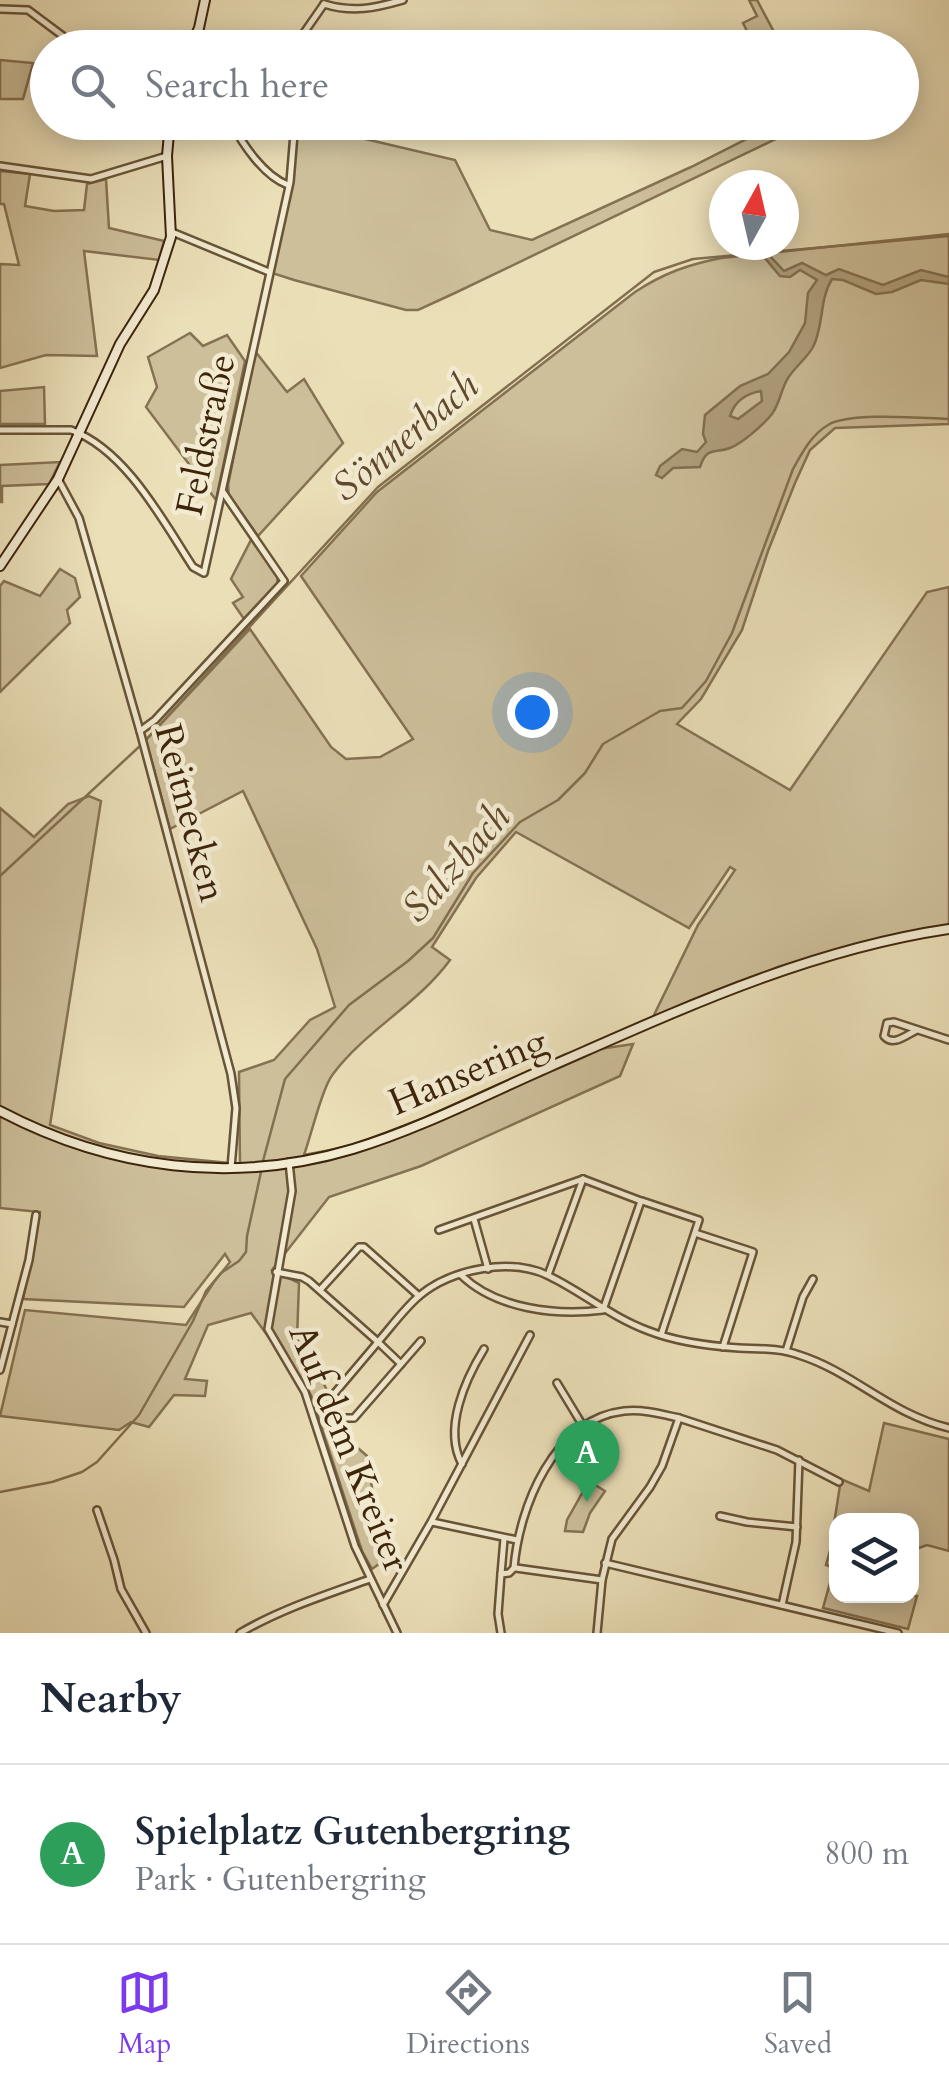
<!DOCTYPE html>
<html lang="en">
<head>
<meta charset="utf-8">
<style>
	:root { --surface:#fff; --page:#f2f2f3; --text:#1f2937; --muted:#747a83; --line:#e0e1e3; --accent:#7c3aed }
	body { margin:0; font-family:Cardo,serif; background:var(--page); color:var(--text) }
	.controls { position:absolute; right:30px; bottom:30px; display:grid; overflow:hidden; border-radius:20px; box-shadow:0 5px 25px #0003 }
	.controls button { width:90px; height:90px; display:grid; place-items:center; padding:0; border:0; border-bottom:2px solid var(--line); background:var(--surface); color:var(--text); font:50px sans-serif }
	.compass { position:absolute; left:709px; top:170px; width:90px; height:90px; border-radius:50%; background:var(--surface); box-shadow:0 5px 25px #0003; rotate:8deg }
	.you { position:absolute; left:532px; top:712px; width:35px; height:35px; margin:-25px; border:8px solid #fff; border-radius:50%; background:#1a73e8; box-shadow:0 0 0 15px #1a73e833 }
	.badge { display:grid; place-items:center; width:65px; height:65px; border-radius:50%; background:var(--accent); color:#fff; font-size:32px; font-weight:700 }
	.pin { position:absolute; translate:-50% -82px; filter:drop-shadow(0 2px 5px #0008) }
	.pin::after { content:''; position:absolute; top:52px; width:35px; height:30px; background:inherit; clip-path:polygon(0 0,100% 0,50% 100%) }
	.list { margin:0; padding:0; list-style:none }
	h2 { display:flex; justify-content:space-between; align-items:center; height:130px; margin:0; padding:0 40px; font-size:42px }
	h2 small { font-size:32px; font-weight:400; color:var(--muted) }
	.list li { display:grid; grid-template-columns:65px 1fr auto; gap:30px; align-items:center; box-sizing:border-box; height:180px; padding:0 40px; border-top:2px solid var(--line) }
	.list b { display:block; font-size:38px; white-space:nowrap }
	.list p { margin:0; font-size:32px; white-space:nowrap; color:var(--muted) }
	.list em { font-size:32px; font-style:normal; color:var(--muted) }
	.icon { flex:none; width:55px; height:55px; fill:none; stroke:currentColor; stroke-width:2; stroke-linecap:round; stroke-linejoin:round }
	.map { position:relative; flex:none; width:949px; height:1633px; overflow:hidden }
	.search { position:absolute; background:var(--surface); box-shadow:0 5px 25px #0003; left:30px; right:30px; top:30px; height:110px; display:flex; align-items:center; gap:25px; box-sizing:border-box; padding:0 35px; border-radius:55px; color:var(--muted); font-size:38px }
	.sheet { height:310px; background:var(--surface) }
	nav { display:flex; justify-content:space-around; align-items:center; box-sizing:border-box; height:140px; border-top:2px solid var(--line); background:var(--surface); font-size:28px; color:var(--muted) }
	nav a { display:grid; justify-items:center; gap:5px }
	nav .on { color:var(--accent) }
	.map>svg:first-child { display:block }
	.green { fill:#cdbf9a; stroke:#857252; stroke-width:2.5 }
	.water { fill:#b0a07d; stroke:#826f4f; stroke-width:2.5; fill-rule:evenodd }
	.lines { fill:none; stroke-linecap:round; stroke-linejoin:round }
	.stream { stroke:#826f4f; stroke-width:2.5 }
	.street-casing { stroke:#685436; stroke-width:10 }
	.secondary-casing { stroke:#3d250a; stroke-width:12 }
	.street { stroke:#f2ead1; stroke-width:5 }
	.secondary { stroke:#f2ead1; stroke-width:8 }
	.labels { text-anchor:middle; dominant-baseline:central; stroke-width:9; stroke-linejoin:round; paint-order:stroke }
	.street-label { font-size:38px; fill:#3d250a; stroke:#f2ead1 }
	.water-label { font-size:40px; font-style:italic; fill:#604a2c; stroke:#f2ead1 }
</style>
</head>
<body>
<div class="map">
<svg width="949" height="1633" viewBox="0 0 949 1633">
	<rect width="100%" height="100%" fill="#ebdfb8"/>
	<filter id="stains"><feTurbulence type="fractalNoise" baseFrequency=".002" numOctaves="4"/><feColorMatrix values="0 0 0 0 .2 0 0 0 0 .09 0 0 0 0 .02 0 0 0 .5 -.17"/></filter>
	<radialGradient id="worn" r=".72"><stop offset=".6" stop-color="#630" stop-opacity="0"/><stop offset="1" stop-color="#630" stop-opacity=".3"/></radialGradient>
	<g class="green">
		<path d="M749,0H757L782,47H755L743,23L757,16Z"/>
		<path d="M0,60L33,63L23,99H0Z"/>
		<path d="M297,123L455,160L490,230L532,240L691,167L778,123H809L457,292L418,310H406L294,280L269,272L281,227Z"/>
		<path d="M0,171L30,174L25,206L54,211L84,210L87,184L106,179L109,228L164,241L159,260L84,251L97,356L46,355L0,368V264L19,265L4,204H0Z"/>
		<path d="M949,234V424L835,428L810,450L795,483L768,551L742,630L701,699L677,724L790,790L927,592L949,587V925L864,942L778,967L653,1017L698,925L735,870L730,867L689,928L516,832L476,878L432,947L450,960C418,1004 366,1030 333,1074C322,1088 311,1136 304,1155L351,1146L424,1118L566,1054L633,1044L620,1076L421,1166L329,1197L272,1270L299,1283L297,1339L317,1369L351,1442L367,1456L376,1514L396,1552L372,1569L362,1551L311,1395L251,1313L208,1325L185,1379L207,1381L205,1396L174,1395L149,1427L131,1422L119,1430L0,1416L25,1310L186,1325L214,1282L230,1262L225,1254L184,1307L23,1299L40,1212L0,1208V808L34,837L68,804L89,796L101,801L50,1125L99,1143L158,1156L240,1164L239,1072L274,1060L310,1020L335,1007L317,949L243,791L170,829L146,740L250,629L331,747L346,759L380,757L413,739L301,576L377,492L635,292C664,273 687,265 721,258Z"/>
		<path d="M190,333L203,346L227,335L245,361L216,500L146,407L157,387L148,357Z"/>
		<path d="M255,351L287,392L304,379L343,443L258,536L229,496L228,485Z"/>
		<path d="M44,387L45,424H0V391Z"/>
		<path d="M60,462L49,484L2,486V502H0V465Z"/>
		<path d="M252,538L278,575L277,585L244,619L233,603L243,597L231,579Z"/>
		<path d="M60,569L75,578L80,597L67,610L70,623L0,692V586L4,581L40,596Z"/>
		<path d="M884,1423L949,1439V1551L927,1545L913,1550L912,1553V1520H836V1526L834,1524L841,1479L869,1491Z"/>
		<path d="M589,1481L605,1491L590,1513L583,1532L565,1531L567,1520Z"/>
		<path d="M836,1529V1596H917L908,1629L823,1608L834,1568L826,1565Z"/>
	</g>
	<path class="water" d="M770,256L784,271L802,263L826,275L839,269L883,285L921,270L949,277V284L921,280L892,292L876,294L843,280L832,279C819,300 824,326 813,347C807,358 795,367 788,378C781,389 780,403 772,414C764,424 743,443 730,448C714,454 707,446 700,467L673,468L662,478L656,475L660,466L682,449L697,452L706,442L703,434L705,415L740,386L768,374L789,352L805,323L808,293L817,280L800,270L790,277L780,276L764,257ZM761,391L762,401L738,419L730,416C735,401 745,394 761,391Z"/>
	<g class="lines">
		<g class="stream">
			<path d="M0,876L141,745L378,487L654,272L693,259L949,236"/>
			<path d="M263,1161L285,1079L349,1005L408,961L433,938L473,873L520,822L558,800L585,773L603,744L660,711L682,708L706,681L732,633L793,469C802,453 812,434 828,425C849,412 922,418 949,419"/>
			<path d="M0,1492L52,1482L82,1472L97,1462L139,1415L193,1321L206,1291L221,1273L239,1261L246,1252L247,1236L261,1172"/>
		</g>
		<g class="street-casing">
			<g id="street">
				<path d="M324,4C353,13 375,8 403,0"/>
				<path d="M0,9L28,10L79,48"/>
				<path d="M297,48L299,40L324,4"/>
				<path d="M231,122C243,145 264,176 288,185"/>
				<path d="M0,166L91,179L167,156"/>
				<path d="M172,232L269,272"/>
				<path d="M0,430H71C126,450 163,521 193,567L204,573L290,182L295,122"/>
				<path d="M58,479L79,518L140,731L231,1074L236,1108L231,1168"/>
				<path d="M140,731L155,720L284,581L223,492"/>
				<path d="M917,1030C906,1035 893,1047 884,1036L887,1023L894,1022L949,1040"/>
				<path d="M289,1162L292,1191L268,1329L305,1392L355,1546L397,1633"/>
				<path d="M642,1201L699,1220L661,1335"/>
				<path d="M474,1219L488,1269"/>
				<path d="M439,1230L583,1179"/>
				<path d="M695,1233L753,1252L723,1347"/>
				<path d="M276,1272L302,1277L309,1281L378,1342C391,1327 404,1309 419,1296C451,1269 511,1257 549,1276C584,1293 611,1317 649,1331C677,1342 709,1346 739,1348C759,1349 780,1348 799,1355C853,1372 890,1414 949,1428"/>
				<path d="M461,1275C496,1309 556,1316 603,1310L641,1201L583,1179"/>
				<path d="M548,1275L583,1179"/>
				<path d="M320,1290L359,1247H364L419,1296"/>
				<path d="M0,1322L12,1324"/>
				<path d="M786,1351L803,1297L813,1279"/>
				<path d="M0,1370L29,1260L36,1215"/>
				<path d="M557,1383L583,1426"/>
				<path d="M334,1394L378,1342L401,1364"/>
				<path d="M346,1418H354L421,1341"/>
				<path d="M679,1418L777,1450L839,1482"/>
				<path d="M462,1464C443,1429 465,1380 484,1349"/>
				<path d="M97,1510L114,1560L121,1589L146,1633"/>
				<path d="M720,1516L747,1522L797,1527"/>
				<path d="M432,1522L517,1540"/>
				<path d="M605,1563L898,1633"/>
				<path d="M514,1568C519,1507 554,1419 624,1411C643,1409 661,1414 679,1418L662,1466L650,1487L612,1539L602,1580L597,1633"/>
				<path d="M516,1568L602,1580"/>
				<path d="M501,1574L504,1539"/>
				<path d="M383,1605L431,1522L530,1335"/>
				<path d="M782,1605L796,1542L799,1460"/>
				<path d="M240,1633C281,1609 325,1595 370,1579"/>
				<path d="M501,1633L498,1614L501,1574L509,1573L514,1568"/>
			</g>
		</g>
		<g class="secondary-casing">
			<g id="secondary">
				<path d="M190,48L199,28L205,0"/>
				<path d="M0,566L58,479L120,344L154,290L171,237L167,156L170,122"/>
				<path d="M0,1111C110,1169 233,1185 353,1149C419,1129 485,1095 549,1067C679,1010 807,950 949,929"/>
			</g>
		</g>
		<use href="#street" class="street"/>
		<use href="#secondary" class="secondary"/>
	</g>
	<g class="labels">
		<g class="street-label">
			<text transform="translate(206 435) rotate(-78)">Feldstraße</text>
			<text transform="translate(190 813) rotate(75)">Reitnecken</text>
			<text transform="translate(468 1072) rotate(-23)">Hansering</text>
			<text transform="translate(349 1448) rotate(68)">Auf dem Kreiter</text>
		</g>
		<g class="water-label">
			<text transform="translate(405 437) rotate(-40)">Sönnerbach</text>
			<text transform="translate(456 863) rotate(-49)">Salzbach</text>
		</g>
	</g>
	<rect width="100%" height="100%" filter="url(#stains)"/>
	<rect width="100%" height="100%" fill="url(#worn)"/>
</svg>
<div class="controls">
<button><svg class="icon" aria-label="layers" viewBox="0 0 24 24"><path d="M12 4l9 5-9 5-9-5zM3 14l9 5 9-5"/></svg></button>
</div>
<svg class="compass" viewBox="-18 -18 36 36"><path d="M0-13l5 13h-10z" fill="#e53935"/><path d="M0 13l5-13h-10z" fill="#747a83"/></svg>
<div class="you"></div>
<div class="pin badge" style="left:587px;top:1502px;background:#2e9e5b">A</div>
<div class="search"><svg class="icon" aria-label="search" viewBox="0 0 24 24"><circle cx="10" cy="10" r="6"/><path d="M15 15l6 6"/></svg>Search here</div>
</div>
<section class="sheet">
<h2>Nearby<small></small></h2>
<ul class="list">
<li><span class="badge" style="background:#2e9e5b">A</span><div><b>Spielplatz Gutenbergring</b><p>Park · Gutenbergring</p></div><em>800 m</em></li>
</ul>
</section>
<nav>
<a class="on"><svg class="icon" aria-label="map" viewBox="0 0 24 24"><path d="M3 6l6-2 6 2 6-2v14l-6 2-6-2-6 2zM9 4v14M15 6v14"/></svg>Map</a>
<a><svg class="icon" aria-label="directions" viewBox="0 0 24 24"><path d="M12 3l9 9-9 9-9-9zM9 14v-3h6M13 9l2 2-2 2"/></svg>Directions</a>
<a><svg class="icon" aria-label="saved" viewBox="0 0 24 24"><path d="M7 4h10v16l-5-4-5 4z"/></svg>Saved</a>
</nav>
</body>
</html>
